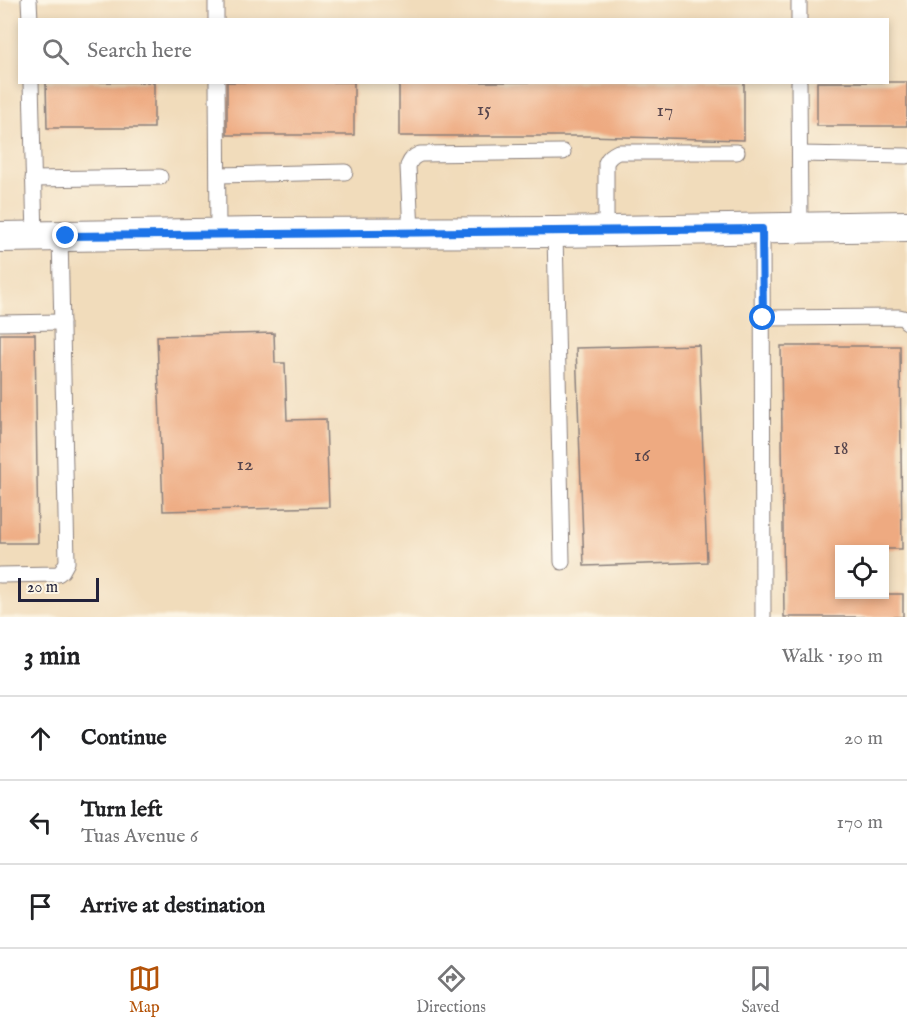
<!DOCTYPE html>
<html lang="en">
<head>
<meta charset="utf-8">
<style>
	:root { --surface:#fff; --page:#f2f2f2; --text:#202124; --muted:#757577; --line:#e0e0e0; --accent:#b45309 }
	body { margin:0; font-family:"IM FELL English",serif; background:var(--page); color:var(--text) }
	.controls { position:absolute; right:18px; bottom:18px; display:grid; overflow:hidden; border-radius:0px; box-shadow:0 3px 9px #0003 }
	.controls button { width:54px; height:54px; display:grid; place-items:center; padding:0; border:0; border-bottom:2px solid var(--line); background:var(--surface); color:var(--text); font:30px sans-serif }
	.scale { position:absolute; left:18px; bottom:15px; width:81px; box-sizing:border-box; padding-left:6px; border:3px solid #22223b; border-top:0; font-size:16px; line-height:21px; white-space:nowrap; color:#22223b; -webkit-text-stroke:4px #fcf5e5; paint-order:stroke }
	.stop { position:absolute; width:18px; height:18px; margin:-14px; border:4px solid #1a73e8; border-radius:50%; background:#fff }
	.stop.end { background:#1a73e8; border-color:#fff; box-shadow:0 2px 6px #0008 }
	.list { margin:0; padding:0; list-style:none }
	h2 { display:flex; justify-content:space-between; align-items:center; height:78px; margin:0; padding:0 24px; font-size:26px }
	h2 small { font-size:20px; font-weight:400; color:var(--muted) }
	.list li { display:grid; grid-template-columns:39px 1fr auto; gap:18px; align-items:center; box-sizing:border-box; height:84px; padding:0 24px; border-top:2px solid var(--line) }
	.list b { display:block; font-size:22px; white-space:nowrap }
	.list p { margin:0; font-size:20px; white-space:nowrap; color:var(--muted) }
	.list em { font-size:20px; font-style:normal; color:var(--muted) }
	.icon { flex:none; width:33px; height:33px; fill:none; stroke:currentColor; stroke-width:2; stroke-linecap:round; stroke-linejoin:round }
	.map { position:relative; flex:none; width:907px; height:617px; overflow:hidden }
	.search { position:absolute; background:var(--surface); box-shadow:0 3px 9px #0003; left:18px; right:18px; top:18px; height:66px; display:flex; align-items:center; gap:15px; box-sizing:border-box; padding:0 21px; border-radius:0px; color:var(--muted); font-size:22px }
	.sheet { height:330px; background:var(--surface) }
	nav { display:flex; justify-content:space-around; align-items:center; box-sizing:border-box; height:84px; border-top:2px solid var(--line); background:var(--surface); font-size:16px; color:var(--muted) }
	nav a { display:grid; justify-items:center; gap:3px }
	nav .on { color:var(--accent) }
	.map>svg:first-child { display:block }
	.building { fill:#eeaa81 }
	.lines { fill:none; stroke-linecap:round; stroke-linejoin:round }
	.service-casing { stroke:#8a7f7b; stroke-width:17 }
	.minor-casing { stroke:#8a7f7b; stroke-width:32 }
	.service { stroke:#fff; stroke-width:15 }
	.minor { stroke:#fff; stroke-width:30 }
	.route { stroke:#1a73e8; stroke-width:8 }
	.labels { text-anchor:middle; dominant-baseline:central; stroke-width:5; stroke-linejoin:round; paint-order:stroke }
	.number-label { font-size:20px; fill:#55444c }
</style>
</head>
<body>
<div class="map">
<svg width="907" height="617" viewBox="0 0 907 617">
	<rect width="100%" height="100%" fill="#fcf5e5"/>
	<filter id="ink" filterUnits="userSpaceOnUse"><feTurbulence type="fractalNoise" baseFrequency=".0167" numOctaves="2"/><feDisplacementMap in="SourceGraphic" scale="12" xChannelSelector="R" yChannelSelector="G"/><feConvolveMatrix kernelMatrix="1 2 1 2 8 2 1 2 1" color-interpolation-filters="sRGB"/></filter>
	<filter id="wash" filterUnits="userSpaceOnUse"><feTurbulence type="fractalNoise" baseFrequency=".008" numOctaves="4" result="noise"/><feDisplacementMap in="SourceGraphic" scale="24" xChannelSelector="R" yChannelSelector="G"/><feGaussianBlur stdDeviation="1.35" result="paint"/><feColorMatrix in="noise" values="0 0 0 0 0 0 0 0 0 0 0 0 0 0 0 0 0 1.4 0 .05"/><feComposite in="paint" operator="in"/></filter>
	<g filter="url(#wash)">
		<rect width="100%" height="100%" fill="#f1dcbb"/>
		<g id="blocks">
			<g class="building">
				<path d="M46,82H154V128H47Z"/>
				<rect x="227" y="82" width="127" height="53"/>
				<path d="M399,82H744V140L585,136H399Z"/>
				<rect x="817" y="82" width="90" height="44"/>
				<path d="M274,333L275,363H285L287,420L326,419L329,507L163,511L157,336Z"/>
				<path d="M0,334H35L38,543H0Z"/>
				<path d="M699,345L707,562L584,566L576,348Z"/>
				<path d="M781,346H900L902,549H840V594H903V617H784Z"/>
			</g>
		</g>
	</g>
	<g filter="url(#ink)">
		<use href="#blocks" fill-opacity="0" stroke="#8a7f7b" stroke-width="1.5"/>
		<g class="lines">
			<g class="service-casing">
				<g id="service">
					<path d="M29,0L30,20"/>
					<path d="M216,0V20"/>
					<path d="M799,0V20"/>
					<path d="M31,82L35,237"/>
					<path d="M217,82L218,235"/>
					<path d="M799,82L800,228"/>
					<path d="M800,154L907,156"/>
					<path d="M218,175L345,172"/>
					<path d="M33,179L160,177"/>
					<path d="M762,229L763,617"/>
					<path d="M606,231V163C609,157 612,155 618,152H737"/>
					<path d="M555,232L562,562"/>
					<path d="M411,233L408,166C411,159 413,157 420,154L563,152"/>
					<path d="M763,318L899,317L903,318L907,322"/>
					<path d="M0,323L62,322"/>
					<path d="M0,575L58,574L62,571L67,562L60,236"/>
				</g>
			</g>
			<g class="minor-casing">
				<path id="minor" d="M0,237L260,233L555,232L907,226"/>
			</g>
			<use href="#service" class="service"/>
			<use href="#minor" class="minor"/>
		</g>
	</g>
	<g class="lines" filter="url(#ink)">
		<path class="route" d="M66,236L762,229L763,318"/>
	</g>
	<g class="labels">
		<g class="number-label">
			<text x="484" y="109">15</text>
			<text x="665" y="110">17</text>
			<text x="841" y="448">18</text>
			<text x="642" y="455">16</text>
			<text x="245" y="464">12</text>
		</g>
	</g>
</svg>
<div class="controls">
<button><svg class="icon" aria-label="locate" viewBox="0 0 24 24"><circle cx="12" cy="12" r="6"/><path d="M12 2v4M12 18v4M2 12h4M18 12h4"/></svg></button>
</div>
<div class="scale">20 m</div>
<div class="stop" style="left:763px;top:318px"></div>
<div class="stop end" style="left:66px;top:236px"></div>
<div class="search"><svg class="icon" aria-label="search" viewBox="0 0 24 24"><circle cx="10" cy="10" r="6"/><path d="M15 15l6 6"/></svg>Search here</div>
</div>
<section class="sheet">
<h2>3 min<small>Walk · 190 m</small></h2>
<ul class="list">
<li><svg class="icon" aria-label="ahead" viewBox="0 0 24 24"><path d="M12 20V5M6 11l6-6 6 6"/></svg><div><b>Continue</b></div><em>20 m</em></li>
<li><svg class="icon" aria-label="left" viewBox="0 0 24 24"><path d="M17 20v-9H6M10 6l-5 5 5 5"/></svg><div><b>Turn left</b><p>Tuas Avenue 6</p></div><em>170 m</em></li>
<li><svg class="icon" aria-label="arrive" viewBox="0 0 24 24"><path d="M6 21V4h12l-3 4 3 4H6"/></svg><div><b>Arrive at destination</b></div></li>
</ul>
</section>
<nav>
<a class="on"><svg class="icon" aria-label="map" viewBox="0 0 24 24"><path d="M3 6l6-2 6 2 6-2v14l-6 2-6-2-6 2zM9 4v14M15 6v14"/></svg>Map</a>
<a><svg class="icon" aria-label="directions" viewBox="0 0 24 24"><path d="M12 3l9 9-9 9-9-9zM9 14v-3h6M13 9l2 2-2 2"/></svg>Directions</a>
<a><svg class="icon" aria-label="saved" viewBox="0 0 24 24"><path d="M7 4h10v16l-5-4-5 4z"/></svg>Saved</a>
</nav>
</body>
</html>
